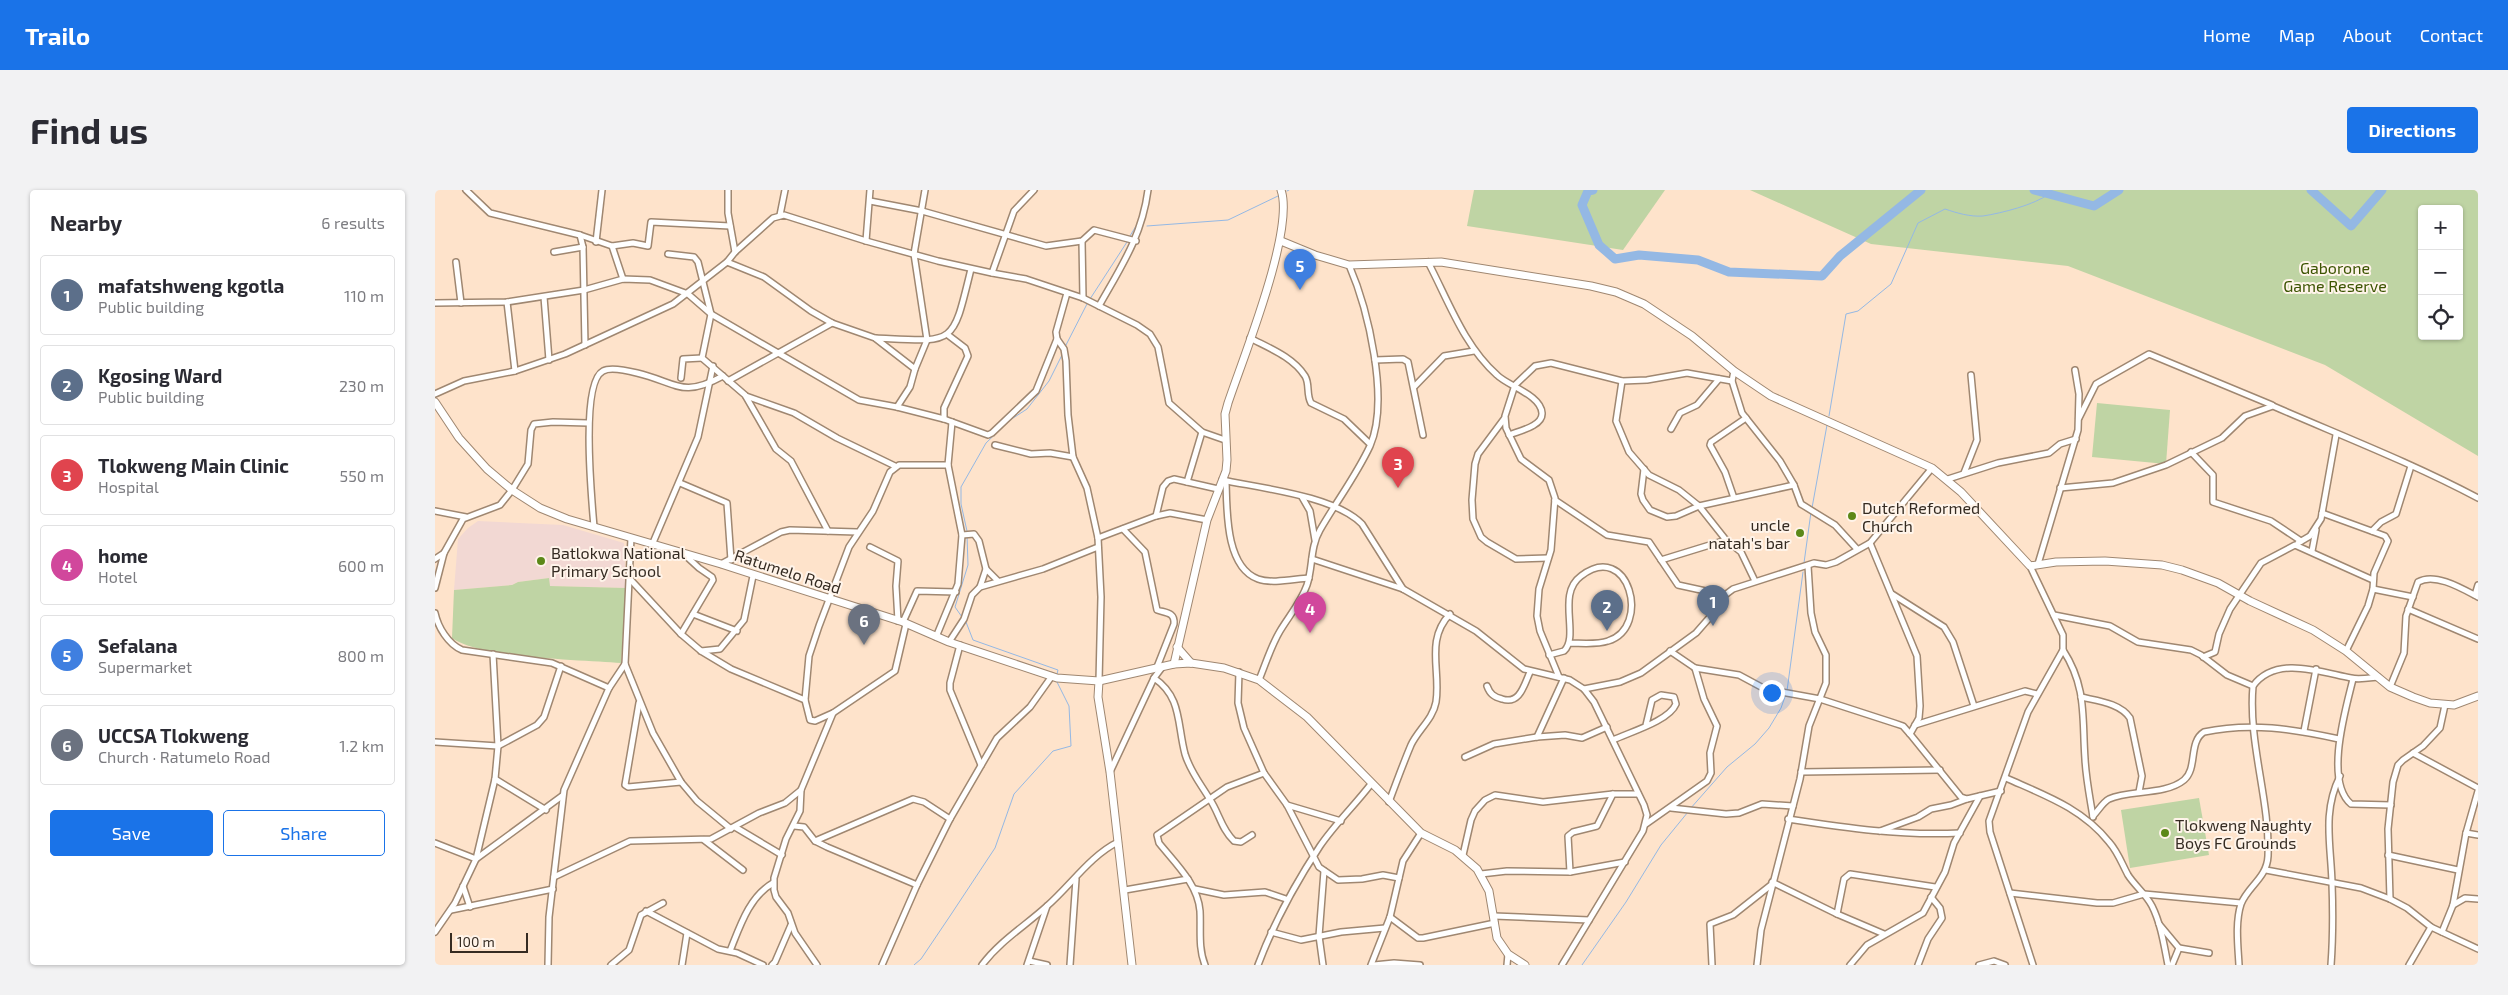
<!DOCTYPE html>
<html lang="en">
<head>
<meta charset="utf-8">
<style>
	:root { --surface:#fff; --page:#f2f2f3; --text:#2b2b33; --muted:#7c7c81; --line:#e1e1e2; --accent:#1a73e8 }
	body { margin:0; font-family:"Exo 2",sans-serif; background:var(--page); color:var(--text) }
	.controls { position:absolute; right:15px; top:15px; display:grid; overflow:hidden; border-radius:5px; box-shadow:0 1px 4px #0004 }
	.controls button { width:45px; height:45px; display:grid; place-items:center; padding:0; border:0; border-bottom:1px solid var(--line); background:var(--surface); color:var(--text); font:25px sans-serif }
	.scale { position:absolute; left:15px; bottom:12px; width:78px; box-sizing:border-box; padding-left:5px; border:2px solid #352b22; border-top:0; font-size:14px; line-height:18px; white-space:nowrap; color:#352b22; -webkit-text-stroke:4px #fff4ea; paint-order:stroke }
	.you { position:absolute; left:1336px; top:502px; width:18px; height:18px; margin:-12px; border:4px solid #fff; border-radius:50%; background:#1a73e8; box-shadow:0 0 0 8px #1a73e833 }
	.badge { display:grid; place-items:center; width:32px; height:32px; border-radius:50%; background:var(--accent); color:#fff; font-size:16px; font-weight:700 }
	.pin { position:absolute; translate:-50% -41px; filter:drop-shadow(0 1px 2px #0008) }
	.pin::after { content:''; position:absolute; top:26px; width:18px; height:15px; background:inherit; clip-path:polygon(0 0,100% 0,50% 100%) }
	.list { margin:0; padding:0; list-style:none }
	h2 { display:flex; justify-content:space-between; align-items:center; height:65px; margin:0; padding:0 20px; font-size:21px }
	h2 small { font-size:16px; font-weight:400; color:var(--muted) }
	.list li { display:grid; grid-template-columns:32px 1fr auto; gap:15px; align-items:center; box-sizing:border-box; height:80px; margin:0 10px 10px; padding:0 10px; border:1px solid var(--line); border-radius:5px }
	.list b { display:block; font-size:19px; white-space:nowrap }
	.list p { margin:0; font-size:16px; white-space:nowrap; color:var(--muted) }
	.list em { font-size:16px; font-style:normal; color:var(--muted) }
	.actions { display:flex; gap:10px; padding:15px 20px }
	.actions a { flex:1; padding:11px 0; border:1px solid var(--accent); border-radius:5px; text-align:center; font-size:18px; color:var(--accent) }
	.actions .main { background:var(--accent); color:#fff }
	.icon { flex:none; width:28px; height:28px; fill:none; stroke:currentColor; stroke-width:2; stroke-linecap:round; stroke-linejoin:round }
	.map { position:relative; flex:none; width:2043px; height:775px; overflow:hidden; border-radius:5px }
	header { display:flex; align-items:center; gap:30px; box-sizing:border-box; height:70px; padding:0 25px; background:var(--accent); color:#fff }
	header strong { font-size:24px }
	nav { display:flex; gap:28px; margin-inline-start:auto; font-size:18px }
	.intro { display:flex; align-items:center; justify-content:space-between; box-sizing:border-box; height:120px; padding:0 30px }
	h1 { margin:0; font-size:35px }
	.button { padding:12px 22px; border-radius:5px; background:var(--accent); color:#fff; font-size:18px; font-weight:700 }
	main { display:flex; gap:30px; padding:0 30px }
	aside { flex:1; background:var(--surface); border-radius:5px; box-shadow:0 1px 4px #0004 }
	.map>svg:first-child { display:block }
	.education { fill:#f2d8d3 }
	.green { fill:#bfd4a4; fill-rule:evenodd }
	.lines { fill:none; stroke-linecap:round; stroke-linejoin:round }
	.stream { stroke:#94b8e4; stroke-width:1 }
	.river { stroke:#94b8e4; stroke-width:9 }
	.minor-casing { stroke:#9f8771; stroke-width:8 }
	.tertiary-casing { stroke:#9f8771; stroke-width:9 }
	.minor { stroke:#fff; stroke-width:5 }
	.tertiary { stroke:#fff; stroke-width:7 }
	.poi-dot { fill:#5c8818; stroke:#fff4ea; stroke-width:2 }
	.labels { text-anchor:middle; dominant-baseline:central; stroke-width:4; stroke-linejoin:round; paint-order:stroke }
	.park-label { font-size:16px; fill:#3c5402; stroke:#fff4ea }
	.poi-label { font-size:16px; fill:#352b22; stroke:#fff4ea; text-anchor:start }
	.street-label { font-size:16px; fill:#352b22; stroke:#fff4ea }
</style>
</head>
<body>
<header>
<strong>Trailo</strong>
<nav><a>Home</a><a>Map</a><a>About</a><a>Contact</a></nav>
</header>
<div class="intro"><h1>Find us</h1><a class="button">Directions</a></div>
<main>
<aside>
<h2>Nearby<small>6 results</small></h2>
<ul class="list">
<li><span class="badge" style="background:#5c6f8a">1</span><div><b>mafatshweng kgotla</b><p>Public building</p></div><em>110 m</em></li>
<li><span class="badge" style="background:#5c6f8a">2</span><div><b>Kgosing Ward</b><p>Public building</p></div><em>230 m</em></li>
<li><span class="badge" style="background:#e0444e">3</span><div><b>Tlokweng Main Clinic</b><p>Hospital</p></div><em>550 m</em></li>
<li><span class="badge" style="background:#d1479c">4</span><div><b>home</b><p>Hotel</p></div><em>600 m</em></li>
<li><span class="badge" style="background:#3f7fe0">5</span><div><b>Sefalana</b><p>Supermarket</p></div><em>800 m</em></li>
<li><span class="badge" style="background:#6b7280">6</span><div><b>UCCSA Tlokweng</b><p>Church · Ratumelo Road</p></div><em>1.2 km</em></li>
</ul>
<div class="actions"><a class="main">Save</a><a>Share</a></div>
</aside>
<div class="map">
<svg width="2043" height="775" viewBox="0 0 2043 775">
	<rect width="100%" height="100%" fill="#fee3cb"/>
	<path class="education" d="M43,331L128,335L189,353L191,398L114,396V388L83,392L77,395L19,400L23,349L33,338Z"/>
	<g class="green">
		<path d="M1039,0H1230L1188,60L1032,36Z"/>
		<path d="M1315,0H2043V266L1890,175L1633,76L1436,54ZM1987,19H2024V146H1987Z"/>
		<path d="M1662,213L1735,220L1731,274L1657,267Z"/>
		<path d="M114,388L115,396L191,398L186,473C148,470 44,468 17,448L19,400L77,395L83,392Z"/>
		<path d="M1764,608L1774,665L1695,678L1686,620Z"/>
	</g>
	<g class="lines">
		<g class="stream">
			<path d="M852,1L854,0"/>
			<path d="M712,36L793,30L843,6"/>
			<path d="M695,46L701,36"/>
			<path d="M655,109L692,52"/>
			<path d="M630,157L652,114"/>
			<path d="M1394,226L1411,124L1423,121L1456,94L1483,33L1510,19C1522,23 1535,27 1548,26C1567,23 1599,15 1614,4"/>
			<path d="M1377,318L1392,235"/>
			<path d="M532,341L526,314V297L551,253L575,230L592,219L614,191L628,163"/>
			<path d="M1369,373L1376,322"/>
			<path d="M527,427L520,417L533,375L532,345"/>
			<path d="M531,432L538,450L623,480L622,484"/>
			<path d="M1352,501L1368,382"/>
			<path d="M1255,619L1292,577L1320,554L1334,538L1346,518L1351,504"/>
			<path d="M479,775L486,769L515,726L560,658L579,604L618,561L636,556L634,516L622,492"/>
			<path d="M1147,775L1191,712L1226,655L1253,622"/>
		</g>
		<g class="river">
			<path d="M1158,0L1153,1L1147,15L1164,55L1180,69L1204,65L1263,70L1294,82L1387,86L1405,66L1486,0"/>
			<path d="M1599,0L1659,16L1684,0"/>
			<path d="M1876,0L1916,36L1947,0"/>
		</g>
		<g class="minor-casing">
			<g id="minor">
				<path d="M31,0L55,23L145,45L177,56L198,53L213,56L216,32L295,36"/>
				<path d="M293,0V23L300,62"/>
				<path d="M435,11L487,21L611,56L647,51L659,40L701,51"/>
				<path d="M345,25L350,0"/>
				<path d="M145,45L148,57L150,155"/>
				<path d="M431,51L435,0"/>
				<path d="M647,51L648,108"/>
				<path d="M161,52L167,0"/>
				<path d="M177,56L188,89"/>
				<path d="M119,62L148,57"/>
				<path d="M233,64L259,67L263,72L276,124L267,168L310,205L341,259L356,271L393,341"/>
				<path d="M21,72L26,113"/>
				<path d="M292,72L329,87L376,121L397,133L440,148L480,179L475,197L462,217"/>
				<path d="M993,72C1013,110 1029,156 1062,185C1073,196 1106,205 1107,223C1108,236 1084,241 1074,245"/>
				<path d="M557,83L579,21L599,0"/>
				<path d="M632,103L621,142L622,149L629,159L631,171L633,225L638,267L652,298L663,348L666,407L664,491"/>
				<path d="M109,107L114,170"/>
				<path d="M72,112L80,181"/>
				<path d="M0,113L72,112L149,100L188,89L215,90L253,104L276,124L424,210L462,217L509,229L553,245L557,243L601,201L622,149"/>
				<path d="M664,116C686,77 707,46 713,0"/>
				<path d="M441,148C521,152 517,157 536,79"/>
				<path d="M815,148C834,158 858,167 870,186C875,194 871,204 876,213L909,229L935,254"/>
				<path d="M940,170L968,169L973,172L988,245"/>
				<path d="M480,179L492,150L479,64L490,0"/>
				<path d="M1299,181L1297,191L1307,223L1345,271L1359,295L1366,314L1400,335L1422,359"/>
				<path d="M246,188L248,169L267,168"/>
				<path d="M293,191L397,133"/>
				<path d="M1187,191L1181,231L1194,262L1214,285L1244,300L1264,316L1291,350L1306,362L1320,391"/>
				<path d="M979,197L1009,166L1039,161"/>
				<path d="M0,204L29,191L80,181L130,164L238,114L292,72L300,62L338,28L349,25L431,51L503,71L557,83L591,89L648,108L702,135L715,144L723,157L734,213L767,242L790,250"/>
				<path d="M311,206L359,223L402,248L460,276"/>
				<path d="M1644,228L1661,194L1714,164L1837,215"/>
				<path d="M509,229V218L533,166L530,158L513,145"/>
				<path d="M1069,229L1043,264L1040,274L1037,310L1038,329L1046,347L1052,352L1081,369L1113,368"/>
				<path d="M1236,239L1245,223L1262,215L1284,189"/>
				<path d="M560,255L596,264L615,263L638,267"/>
				<path d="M1756,262L1778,285V312L1836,331L1866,351"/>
				<path d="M1209,279L1206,304L1208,310L1215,320L1232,327L1241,326L1264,316L1359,295"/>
				<path d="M1529,283L1542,250L1536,185"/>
				<path d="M1513,289L1563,273L1614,263L1625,254L1641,249"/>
				<path d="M787,290C825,298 900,306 927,334L968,399"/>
				<path d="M791,291C792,319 790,377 823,389C837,394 859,389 874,388"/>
				<path d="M752,292L767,242"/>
				<path d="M245,293L292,313L296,370"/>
				<path d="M1625,298L1678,293L1731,275L1787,248L1810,226L1838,216C1907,246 1977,273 2043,308"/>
				<path d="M867,307L875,321L880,350"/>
				<path d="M1299,308L1290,282L1275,255L1276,252L1311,228"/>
				<path d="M1120,310L1172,345L1214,352L1243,395L1289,405"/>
				<path d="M0,321L31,327"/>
				<path d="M1887,323L1950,346L1953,351L1939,383L1938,399L1933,416L1911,461"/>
				<path d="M721,326L728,297L733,291L739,289L783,299"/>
				<path d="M159,337C157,312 145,193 168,181C175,177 194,181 202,183C241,192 246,209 288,186"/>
				<path d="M688,339L710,362L722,420C731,423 740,422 739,434L722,477"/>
				<path d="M1937,341L1946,332L1961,324L1976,276"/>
				<path d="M527,345L539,344L544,351L551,379L545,397"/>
				<path d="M196,348L190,474L218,543L246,592L262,611L296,639"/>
				<path d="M663,348L721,326L735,323L772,330"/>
				<path d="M1435,353L1482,466L1485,516L1484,528L1475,544"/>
				<path d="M1863,353L1875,346L1886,329L1901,245"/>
				<path d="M217,355L263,247L278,176"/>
				<path d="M435,357L463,371L461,396L463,431"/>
				<path d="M1877,361L1881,340"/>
				<path d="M0,369L9,363L28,329L65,315L77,300L93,274L96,240L99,234L118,232L153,233"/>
				<path d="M877,369L968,399L1041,441L1089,479L1135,490L1149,499L1159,512L1209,615L1212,625L1208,641L1127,775"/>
				<path d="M1226,370L1291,350"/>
				<path d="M286,374L346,342L355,340L422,342"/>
				<path d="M1603,374L1643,240L1644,204L1640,180"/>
				<path d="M1595,376L1628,445V460L1593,522L1554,631L1555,642L1598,775"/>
				<path d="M551,379L562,390"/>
				<path d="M194,388L246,444L266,461L296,479L370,510L375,530L380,531L398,523"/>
				<path d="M0,398L9,363"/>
				<path d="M1938,399L1978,407"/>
				<path d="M1457,404L1509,437L1518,452L1539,516"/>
				<path d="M2040,405L2043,395"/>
				<path d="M1973,419L2043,449"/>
				<path d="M0,423C3,437 13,454 27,460L117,473L174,498L190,474"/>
				<path d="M258,424L302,441"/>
				<path d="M1619,425L1675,436L1703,452L1756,460L1766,465L1792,485L1818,496"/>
				<path d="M468,432L482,401L521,402"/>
				<path d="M246,444L278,390L277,387L264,378L251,366"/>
				<path d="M501,447L523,394L527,345L513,275L517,232"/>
				<path d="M514,452L529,429L537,405L545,397L608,379L663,357"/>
				<path d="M525,455L515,493V500L546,575"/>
				<path d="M1628,460C1652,497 1647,527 1650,569C1651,589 1655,608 1658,627"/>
				<path d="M266,461L285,459L309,430L318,386"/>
				<path d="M1114,465L1129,461C1145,446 1121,404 1146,386C1194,349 1217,438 1173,451C1161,455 1146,453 1134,453"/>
				<path d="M1768,467L1780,462L1784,444L1795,419L1826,373L1860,355L1938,390"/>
				<path d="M728,476L719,488C747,507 742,534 750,564C755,581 765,593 774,608C784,622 786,639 799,651L806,652L817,645"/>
				<path d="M1260,478L1304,485L1330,499L1385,509L1459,533L1468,536L1475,544L1526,607L1532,609L1566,601"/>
				<path d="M804,482L803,513L809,538L829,583L852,615L884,677L903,690L927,689L948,685L964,688"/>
				<path d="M1124,487L1105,441L1102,426L1104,399L1116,360L1120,308L1114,290L1086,269L1071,238L1070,226L1080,195L1100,176L1116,173L1187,191L1212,190L1252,183L1297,191"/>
				<path d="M1918,489C1911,518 1889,591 1916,614L1956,615"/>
				<path d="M824,490C831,473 836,456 845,441C854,426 866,412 872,395C878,377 875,357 885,340C901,312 921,286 935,256C955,210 933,119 914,75"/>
				<path d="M1052,496C1055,504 1059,507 1067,509C1085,515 1089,495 1095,482"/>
				<path d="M1955,497L1969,463L1971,426L1983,392C2000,382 2028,399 2043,407"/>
				<path d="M1149,499L1185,492L1206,483L1261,443L1275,427L1286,408L1298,399L1379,373L1391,375L1401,372L1435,353L1497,278"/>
				<path d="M1646,507C1663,511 1685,513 1695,528L1707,586L1704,602"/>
				<path d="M370,510L374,466L384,436L414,357L438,321L455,282L464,275H513"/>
				<path d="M204,513L190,595L193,597L246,592"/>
				<path d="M1480,535L1590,501L1602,504"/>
				<path d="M1869,541L1881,479"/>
				<path d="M1102,547L1129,488"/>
				<path d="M1178,550C1195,542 1234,531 1241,514L1239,507L1226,505L1217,510L1211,535"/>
				<path d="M0,552L63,556L102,535L109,527L126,476"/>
				<path d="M1978,563L2043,598"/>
				<path d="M1030,567L1059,554L1102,547L1130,545L1147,548L1172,537"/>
				<path d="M675,582L719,488"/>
				<path d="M1366,582L1505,580"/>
				<path d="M1571,588C1609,605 1647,618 1674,652C1683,662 1687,674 1693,685C1700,696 1711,704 1717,716C1726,734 1729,755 1733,775"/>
				<path d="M60,589L111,620"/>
				<path d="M366,600L365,621L351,649L339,688V700L341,707L353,723L360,743L382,775"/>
				<path d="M954,612C961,593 968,574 976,555C983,540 998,529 1001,512C1006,481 990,450 1015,424"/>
				<path d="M852,615L906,631"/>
				<path d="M1236,618L1291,624L1304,623L1327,614L1358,616"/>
				<path d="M1658,626C1663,621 1668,612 1674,609C1694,600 1731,605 1749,590C1763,578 1753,552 1769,542C1815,532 1859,539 1904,549"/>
				<path d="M1353,629C1412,638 1465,646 1525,643"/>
				<path d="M1211,634L1272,591L1276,583L1275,563L1282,536L1269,509L1260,478L1235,461"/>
				<path d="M359,636L369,637L380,651L392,657L482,695"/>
				<path d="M300,637L347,665"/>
				<path d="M1445,641L1483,627L1496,619L1516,615L1532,609"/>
				<path d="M2031,643L2043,645"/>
				<path d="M269,650L308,680"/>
				<path d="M380,651L478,609L489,612L515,629"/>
				<path d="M0,653L41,669L127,606"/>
				<path d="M1028,665L1036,630L1040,621L1050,610L1060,605L1108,612L1178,604H1203"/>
				<path d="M1953,665L2023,680"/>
				<path d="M1831,680L1926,698L1955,709L1972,718L1996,737L2043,759"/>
				<path d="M1135,682L1133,646L1138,642L1162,636L1178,604"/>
				<path d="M1046,684L1072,681L1135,682L1190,672"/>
				<path d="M119,687L195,651L276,649L324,623L350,613L366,600L398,523L460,481L471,434"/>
				<path d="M1337,692L1402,724L1449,744"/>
				<path d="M28,696L35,717"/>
				<path d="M760,699L789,705L830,702L851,709"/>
				<path d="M690,700L753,689"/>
				<path d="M1575,703L1662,713H1678L1709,704L1806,713"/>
				<path d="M1955,709L1953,639L1958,592L1963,575L1968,570L1988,556L2005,538L2010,515"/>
				<path d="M2018,715L2030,708L2043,709"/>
				<path d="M16,720L118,699"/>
				<path d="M211,721L283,759L302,763L328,775"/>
				<path d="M1402,724L1409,689L1415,684L1500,697"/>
				<path d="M1059,726L1154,730"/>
				<path d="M955,727L983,748H988L1060,733"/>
				<path d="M1724,734L1744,758L1737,775"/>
				<path d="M0,742L20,713L41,669L60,589L63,556L58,464"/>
				<path d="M836,742L866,750L906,742L950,738"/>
				<path d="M2007,742L2018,715L2031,643L2043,601"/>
				<path d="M1744,758L1774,763"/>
				<path d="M295,761C305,736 314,707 338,693"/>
				<path d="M594,771L612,775"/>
				<path d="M113,775L114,727L129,600L174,498"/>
				<path d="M176,775L194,760L206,725L228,713"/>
				<path d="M247,775L252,743"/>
				<path d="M337,775L340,772L356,735"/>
				<path d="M447,775L482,695L515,629L562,548L595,517L617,486"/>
				<path d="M547,775C565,751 590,736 612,716C635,696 656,665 683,652"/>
				<path d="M592,775L612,716"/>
				<path d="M635,775L641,689"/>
				<path d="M770,775C763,758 766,739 765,721C763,694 740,673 724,653L722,645L792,597L829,583"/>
				<path d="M823,775C839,732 860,694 885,656C900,634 920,615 936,594"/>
				<path d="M888,775L884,746L889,681"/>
				<path d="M936,775L955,727L968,671L986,643"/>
				<path d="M939,775L959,773L985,775"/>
				<path d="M1072,775L1073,764"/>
				<path d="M1277,775L1275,734L1298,725L1336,695"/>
				<path d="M1322,775L1326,740L1365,589L1374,536L1391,493V465L1380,442L1376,423L1373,376"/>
				<path d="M1415,775L1432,755L1488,723L1510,682L1519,653L1545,606"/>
				<path d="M1483,775L1493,749L1507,728L1505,718L1496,707"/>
				<path d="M1544,775L1559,771L1570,775"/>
				<path d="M1804,775C1803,756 1800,733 1806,714C1813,696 1832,688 1833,666C1835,609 1813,554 1818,496C1841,465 1885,482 1916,488C1924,490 1934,488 1943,487"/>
				<path d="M1896,775C1898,748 1898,720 1897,693C1896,655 1887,622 1905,586"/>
				<path d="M1974,775L1996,737"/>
			</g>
		</g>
		<g class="tertiary-casing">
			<g id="tertiary">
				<path d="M846,51L880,65L914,75L1006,72L1156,96L1181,102L1209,114L1257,146L1299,181L1336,206L1497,278L1526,302L1595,376L1621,372L1670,371L1727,375L1747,380L1783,393L1815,411L1878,440L1911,461L1955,497L1978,507L1995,513L2019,515L2043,506"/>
				<path d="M0,212L24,248L52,279L77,300L105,318L132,329L286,374L468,432L514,452L622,488L664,491L739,474L756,473L789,478L824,490L872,527L986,643L1020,660L1042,679L1054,701L1062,748L1073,764L1090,775"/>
				<path d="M742,457L756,473"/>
				<path d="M739,474L772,330L791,281L792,270L790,224L793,213C808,168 860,40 846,0"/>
				<path d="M664,491L663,507L675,582L697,775"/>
			</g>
		</g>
		<use href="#minor" class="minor"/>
		<use href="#tertiary" class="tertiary"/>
	</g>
	<g class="poi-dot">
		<circle cx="1417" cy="326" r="5"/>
		<circle cx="1365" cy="343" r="5"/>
		<circle cx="106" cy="371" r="5"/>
		<circle cx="1730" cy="643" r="5"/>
	</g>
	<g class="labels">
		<g class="park-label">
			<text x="1900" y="77">Gaborone<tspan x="1900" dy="18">Game Reserve</tspan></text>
		</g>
		<g class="poi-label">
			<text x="1427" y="317">Dutch Reformed<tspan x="1427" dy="18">Church</tspan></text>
			<text x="1355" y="334" text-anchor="end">uncle<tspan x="1355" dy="18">natah's bar</tspan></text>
			<text x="116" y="362">Batlokwa National<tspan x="116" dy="18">Primary School</tspan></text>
			<text x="1740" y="634">Tlokweng Naughty<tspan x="1740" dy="18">Boys FC Grounds</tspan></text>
		</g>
		<g class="street-label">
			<text transform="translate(353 381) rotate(18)">Ratumelo Road</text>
		</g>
	</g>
</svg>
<div class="controls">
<button>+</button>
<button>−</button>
<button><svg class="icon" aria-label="locate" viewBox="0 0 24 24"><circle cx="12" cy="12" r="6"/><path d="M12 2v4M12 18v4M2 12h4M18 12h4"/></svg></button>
</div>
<div class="scale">100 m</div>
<div class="you"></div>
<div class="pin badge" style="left:1278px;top:436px;background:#5c6f8a">1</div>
<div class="pin badge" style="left:1172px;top:441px;background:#5c6f8a">2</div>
<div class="pin badge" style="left:963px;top:298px;background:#e0444e">3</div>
<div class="pin badge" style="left:875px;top:443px;background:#d1479c">4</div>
<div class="pin badge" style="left:865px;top:100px;background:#3f7fe0">5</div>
<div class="pin badge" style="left:429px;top:455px;background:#6b7280">6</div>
</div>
</main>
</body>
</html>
